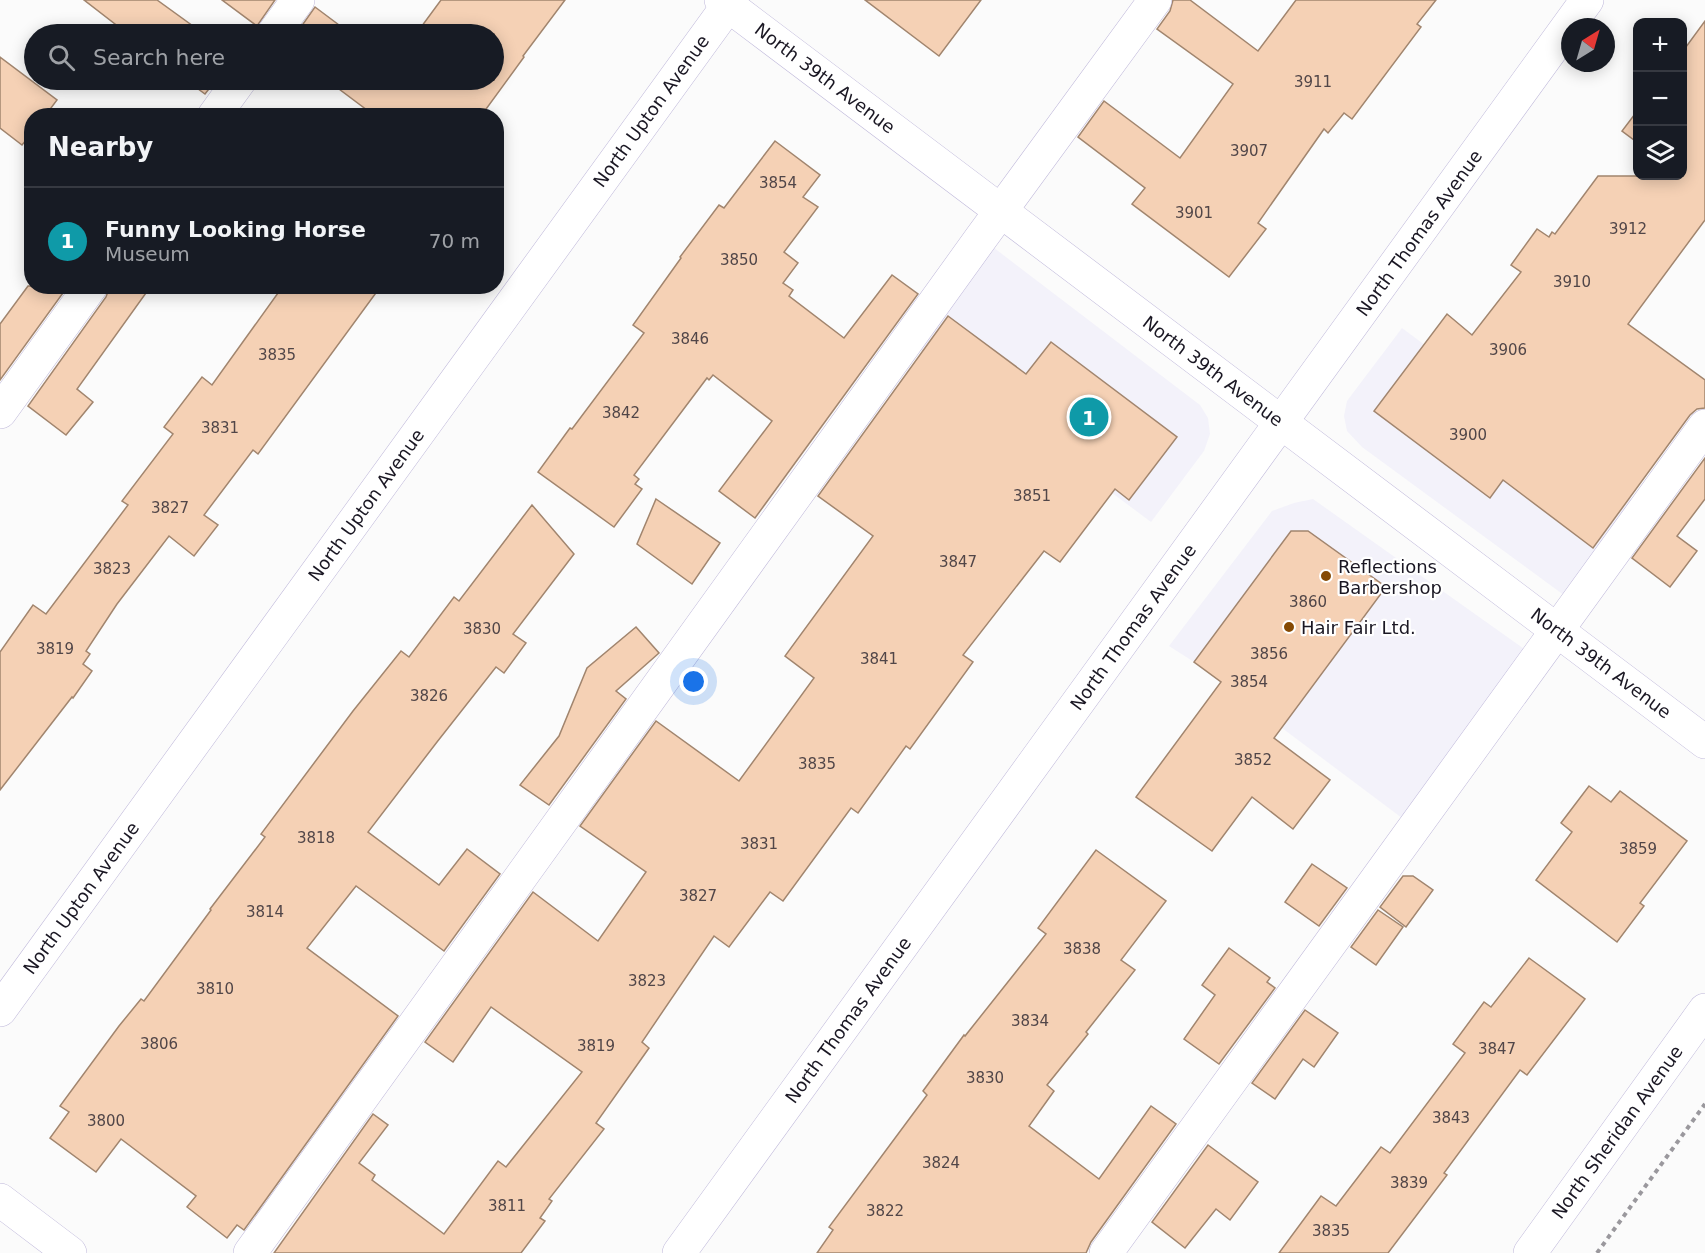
<!DOCTYPE html>
<html lang="en">
<head>
<meta charset="utf-8">
<style>
	:root { --surface:#171b24; --page:#242831; --text:#f1f3f6; --muted:#9ea1a6; --line:#363941; --accent:#1a73e8 }
	body { margin:0; font-family:"DejaVu Sans",sans-serif; background:var(--page); color:var(--text) }
	.controls { position:absolute; right:18px; top:18px; display:grid; overflow:hidden; border-radius:12px; box-shadow:0 3px 15px #0003 }
	.controls button { width:54px; height:54px; display:grid; place-items:center; padding:0; border:0; border-bottom:2px solid var(--line); background:var(--surface); color:var(--text); font:30px sans-serif }
	.compass { position:absolute; left:1561px; top:18px; width:54px; height:54px; border-radius:50%; background:var(--surface); box-shadow:0 3px 15px #0003; rotate:37deg }
	.you { position:absolute; left:694px; top:682px; width:21px; height:21px; margin:-15px; border:4px solid #fff; border-radius:50%; background:#1a73e8; box-shadow:0 0 0 9px #1a73e833 }
	.badge { display:grid; place-items:center; width:39px; height:39px; border-radius:50%; background:var(--accent); color:#fff; font-size:20px; font-weight:700 }
	.pin { position:absolute; translate:-50% -50%; border:3px solid #fff; box-shadow:0 2px 6px #0006 }
	.list { margin:0; padding:0; list-style:none }
	h2 { display:flex; justify-content:space-between; align-items:center; height:78px; margin:0; padding:0 24px; font-size:26px }
	h2 small { font-size:20px; font-weight:400; color:var(--muted) }
	.list li { display:grid; grid-template-columns:39px 1fr auto; gap:18px; align-items:center; box-sizing:border-box; height:108px; padding:0 24px; border-top:2px solid var(--line) }
	.list b { display:block; font-size:22px; white-space:nowrap }
	.list p { margin:0; font-size:20px; white-space:nowrap; color:var(--muted) }
	.list em { font-size:20px; font-style:normal; color:var(--muted) }
	.icon { flex:none; width:33px; height:33px; fill:none; stroke:currentColor; stroke-width:2; stroke-linecap:round; stroke-linejoin:round }
	.map { position:relative; flex:none; width:1705px; height:1253px; overflow:hidden }
	.search { position:absolute; background:var(--surface); box-shadow:0 3px 15px #0003; left:24px; top:24px; width:480px; height:66px; display:flex; align-items:center; gap:15px; box-sizing:border-box; padding:0 21px; border-radius:33px; color:var(--muted); font-size:22px }
	.panel { position:absolute; background:var(--surface); box-shadow:0 3px 15px #0003; left:24px; top:108px; width:480px; height:186px; border-radius:24px }
	.map>svg:first-child { display:block }
	.built { fill:#f3f2fa }
	.building { fill:#f5d1b5; stroke:#a1856e; stroke-width:1.5 }
	.lines { fill:none; stroke-linecap:round; stroke-linejoin:round }
	.minor-casing { stroke:#bfb8da; stroke-width:34 }
	.path { stroke:#9a989d; stroke-width:4; stroke-dasharray:4.5 4.5; stroke-linecap:butt }
	.minor { stroke:#fff; stroke-width:33 }
	.poi-dot { fill:#854903; stroke:#fff; stroke-width:2 }
	.labels { text-anchor:middle; dominant-baseline:central; stroke-width:4.5; stroke-linejoin:round; paint-order:stroke }
	.number-label { font-size:15px; fill:#514648 }
	.street-label { font-size:18px; fill:#1a1723; stroke:#fff }
	.poi-label { font-size:18px; fill:#1a1723; stroke:#fff; text-anchor:start }
</style>
</head>
<body>
<div class="map">
<svg width="1705" height="1253" viewBox="0 0 1705 1253">
	<rect width="100%" height="100%" fill="#fbfbfb"/>
	<g class="built">
		<path d="M981,238L1200,405L1208,418L1210,434L1204,451L1151,522L907,340Z"/>
		<path d="M1402,328L1645,510L1576,604L1362,447L1347,431L1344,416L1347,401Z"/>
		<path d="M1313,499L1537,658L1414,827L1194,662L1169,646L1272,511L1294,503Z"/>
	</g>
	<g class="building">
		<path d="M84,0H157L204,34H128Z"/>
		<path d="M222,0H275L257,26Z"/>
		<path d="M441,0H565L523,56L524,57L481,116H375L327,80H494V34H416Z"/>
		<path d="M865,0H981L939,56Z"/>
		<path d="M1173,0H1190L1258,51L1296,0H1436L1417,24L1421,27L1352,119L1344,113L1328,133L1324,129L1258,223L1266,229L1229,277L1132,204L1145,188L1078,137L1104,101L1180,158L1233,84L1157,29L1170,11Z"/>
		<path d="M315,7L351,34H296Z"/>
		<path d="M1705,21V220L1628,324L1705,380V408L1697,409L1690,415L1593,548L1503,480L1490,498L1374,411L1447,314L1472,335L1521,272L1511,265L1537,229L1549,237L1552,232L1555,234L1598,176H1683V51Z"/>
		<path d="M0,57L57,100L45,116H32V133L22,145L0,128Z"/>
		<path d="M186,80H216L205,94Z"/>
		<path d="M1638,110V143L1622,131Z"/>
		<path d="M775,141L820,175L803,197L818,207L784,252L798,263L783,283L793,290L789,296L844,338L892,275L918,294L755,518L719,491L772,421L713,375L709,380L707,378L634,475L639,479L635,484L642,489L614,527L538,472L570,428L572,429L644,333L633,325L681,258L680,257L719,205L724,208Z"/>
		<path d="M28,286H68L0,380V324Z"/>
		<path d="M110,286H151L77,389L93,402L66,435L28,406L106,297Z"/>
		<path d="M283,286H381L258,454L253,450L204,515L218,525L194,556L169,536L117,604L86,651L90,654L83,664L92,671L73,698L72,697L0,790V652L33,605L46,614L128,505L122,501L173,434L164,427L202,377L212,385Z"/>
		<path d="M948,316L1026,374L1051,342L1177,437L1129,500L1115,489L1060,562L1044,551L963,655L973,662L910,749L906,746L858,813L851,808L783,901L770,892L729,947L714,936L642,1042L649,1048L596,1123L604,1129L549,1199L552,1201L540,1218L545,1221L521,1253H274L373,1114L388,1125L359,1163L375,1175L372,1180L444,1234L498,1161L506,1167L582,1072L491,1007L453,1062L425,1042L533,892L598,941L646,872L580,826L656,721L739,781L814,678L785,656L873,536L818,496Z"/>
		<path d="M1705,458V499L1677,536L1697,551L1670,587L1632,558Z"/>
		<path d="M656,499L720,543L692,584L637,544Z"/>
		<path d="M532,505L574,554L513,634L526,643L504,673L496,667L437,742L368,832L439,885L467,849L500,874L444,951L356,886L307,948L398,1016L244,1230L237,1225L227,1238L187,1207L196,1196L121,1139L96,1172L50,1138L69,1112L60,1106L119,1026L141,999L144,1001L211,910L210,909L265,837L261,834L353,711L401,651L409,657L454,597L459,601Z"/>
		<path d="M1291,531H1308L1386,587L1274,738L1330,780L1293,829L1252,797L1212,851L1136,797L1221,682L1194,662Z"/>
		<path d="M636,627L659,653L616,691L626,699L549,805L520,785L559,736L587,668Z"/>
		<path d="M1589,786L1611,802L1620,791L1687,841L1640,903L1644,906L1617,942L1536,880L1572,832L1561,823Z"/>
		<path d="M1096,850L1166,901L1121,960L1135,970L1086,1032L1088,1034L1047,1085L1054,1091L1029,1126L1099,1179L1151,1106L1176,1124L1091,1242L1086,1253H817L833,1230L829,1227L927,1095L923,1091L964,1035L965,1036L1046,934L1038,928Z"/>
		<path d="M1312,864L1347,888L1319,926L1285,902Z"/>
		<path d="M1403,876H1413L1433,890L1406,927L1380,907Z"/>
		<path d="M1378,910L1403,927L1376,965L1351,947Z"/>
		<path d="M1229,948L1270,978L1267,982L1275,988L1219,1064L1184,1039L1215,995L1202,985Z"/>
		<path d="M1529,958L1585,999L1527,1075L1520,1070L1444,1173L1447,1175L1388,1253H1279L1321,1196L1336,1206L1381,1147L1390,1153L1465,1053L1453,1044L1484,1002L1491,1007Z"/>
		<path d="M1305,1010L1338,1033L1314,1067L1303,1059L1275,1099L1252,1083Z"/>
		<path d="M1208,1145L1258,1182L1230,1220L1216,1209L1185,1248L1152,1222Z"/>
	</g>
	<g class="lines">
		<g class="minor-casing">
			<g id="minor">
				<path d="M721,0L1705,742"/>
				<path d="M273,34L298,0"/>
				<path d="M214,116L240,80"/>
				<path d="M0,412L91,286"/>
				<path d="M0,1010L732,0"/>
				<path d="M0,1200L70,1253"/>
				<path d="M250,1253L981,238L1155,0"/>
				<path d="M679,1253L1587,0"/>
				<path d="M1106,1253L1705,426"/>
				<path d="M1530,1253L1705,1010"/>
			</g>
		</g>
		<path class="path" d="M1597,1253L1705,1104"/>
		<use href="#minor" class="minor"/>
	</g>
	<g class="poi-dot">
		<circle cx="1326" cy="576" r="6"/>
		<circle cx="1289" cy="627" r="6"/>
	</g>
	<g class="labels">
		<g class="number-label">
			<text x="1313" y="82">3911</text>
			<text x="1249" y="151">3907</text>
			<text x="778" y="183">3854</text>
			<text x="1194" y="213">3901</text>
			<text x="1628" y="229">3912</text>
			<text x="739" y="260">3850</text>
			<text x="1572" y="282">3910</text>
			<text x="690" y="339">3846</text>
			<text x="1508" y="350">3906</text>
			<text x="277" y="355">3835</text>
			<text x="621" y="413">3842</text>
			<text x="220" y="428">3831</text>
			<text x="1468" y="435">3900</text>
			<text x="1032" y="496">3851</text>
			<text x="170" y="508">3827</text>
			<text x="958" y="562">3847</text>
			<text x="112" y="569">3823</text>
			<text x="1308" y="602">3860</text>
			<text x="482" y="629">3830</text>
			<text x="55" y="649">3819</text>
			<text x="1269" y="654">3856</text>
			<text x="879" y="659">3841</text>
			<text x="1249" y="682">3854</text>
			<text x="429" y="696">3826</text>
			<text x="1253" y="760">3852</text>
			<text x="817" y="764">3835</text>
			<text x="316" y="838">3818</text>
			<text x="759" y="844">3831</text>
			<text x="1638" y="849">3859</text>
			<text x="698" y="896">3827</text>
			<text x="265" y="912">3814</text>
			<text x="1082" y="949">3838</text>
			<text x="647" y="981">3823</text>
			<text x="215" y="989">3810</text>
			<text x="1030" y="1021">3834</text>
			<text x="159" y="1044">3806</text>
			<text x="596" y="1046">3819</text>
			<text x="1497" y="1049">3847</text>
			<text x="985" y="1078">3830</text>
			<text x="1451" y="1118">3843</text>
			<text x="106" y="1121">3800</text>
			<text x="941" y="1163">3824</text>
			<text x="1409" y="1183">3839</text>
			<text x="507" y="1206">3811</text>
			<text x="885" y="1211">3822</text>
			<text x="1331" y="1231">3835</text>
		</g>
		<g class="street-label">
			<text transform="translate(825 78) rotate(37)">North 39th Avenue</text>
			<text transform="translate(651 111) rotate(-54)">North Upton Avenue</text>
			<text transform="translate(1419 233) rotate(-54)">North Thomas Avenue</text>
			<text transform="translate(1213 371) rotate(37)">North 39th Avenue</text>
			<text transform="translate(366 505) rotate(-54)">North Upton Avenue</text>
			<text transform="translate(1133 627) rotate(-54)">North Thomas Avenue</text>
			<text transform="translate(1601 663) rotate(37)">North 39th Avenue</text>
			<text transform="translate(81 898) rotate(-54)">North Upton Avenue</text>
			<text transform="translate(848 1020) rotate(-54)">North Thomas Avenue</text>
			<text transform="translate(1617 1132) rotate(-54)">North Sheridan Avenue</text>
		</g>
		<g class="poi-label">
			<text x="1338" y="566">Reflections<tspan x="1338" dy="21">Barbershop</tspan></text>
			<text x="1301" y="627">Hair Fair Ltd.</text>
		</g>
	</g>
</svg>
<div class="controls">
<button>+</button>
<button>−</button>
<button><svg class="icon" aria-label="layers" viewBox="0 0 24 24"><path d="M12 4l9 5-9 5-9-5zM3 14l9 5 9-5"/></svg></button>
</div>
<svg class="compass" viewBox="-18 -18 36 36"><path d="M0-13l5 13h-10z" fill="#e53935"/><path d="M0 13l5-13h-10z" fill="#9ea1a6"/></svg>
<div class="you"></div>
<div class="pin badge" style="left:1089px;top:417px;background:#0f9aa8">1</div>
<div class="search"><svg class="icon" aria-label="search" viewBox="0 0 24 24"><circle cx="10" cy="10" r="6"/><path d="M15 15l6 6"/></svg>Search here</div>
<section class="panel">
<h2>Nearby<small></small></h2>
<ul class="list">
<li><span class="badge" style="background:#0f9aa8">1</span><div><b>Funny Looking Horse</b><p>Museum</p></div><em>70 m</em></li>
</ul>
</section>
</div>
</body>
</html>
